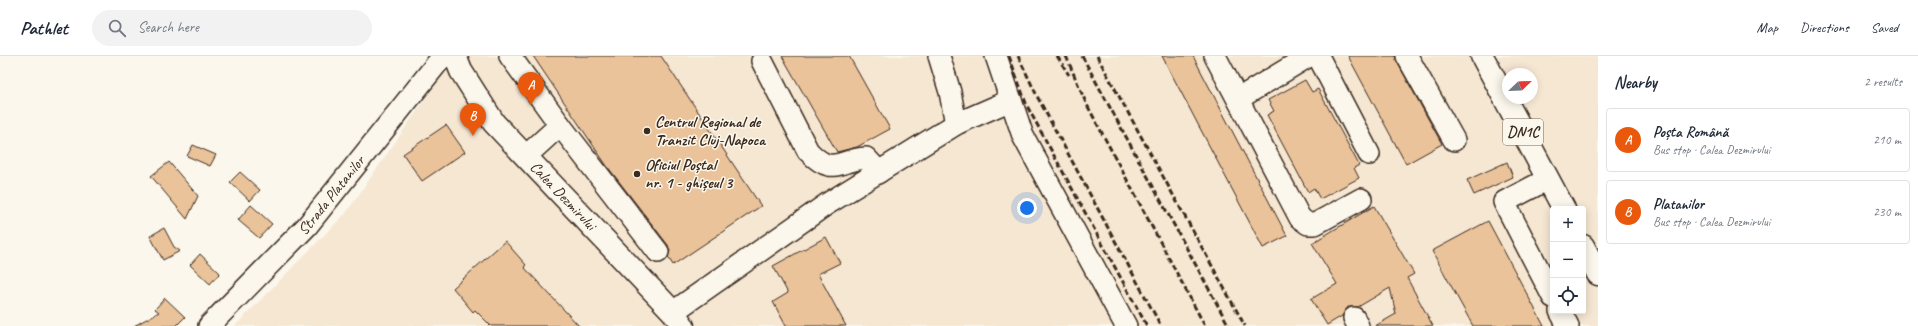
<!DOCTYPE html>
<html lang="en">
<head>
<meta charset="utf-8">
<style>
	:root { --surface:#fff; --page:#f2f2f3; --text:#1f2937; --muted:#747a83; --line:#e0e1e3; --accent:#ea580c }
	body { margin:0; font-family:Caveat,sans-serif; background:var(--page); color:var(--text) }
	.controls { position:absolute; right:12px; bottom:12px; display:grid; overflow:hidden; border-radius:4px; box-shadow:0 2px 10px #0003 }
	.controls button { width:36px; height:36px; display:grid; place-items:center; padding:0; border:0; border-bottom:1px solid var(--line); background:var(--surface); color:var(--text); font:20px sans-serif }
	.compass { position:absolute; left:1502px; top:12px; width:36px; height:36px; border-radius:50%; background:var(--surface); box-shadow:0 2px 10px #0003; rotate:67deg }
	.you { position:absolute; left:1027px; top:152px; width:14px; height:14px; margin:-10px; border:3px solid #fff; border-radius:50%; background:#1a73e8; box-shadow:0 0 0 6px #1a73e833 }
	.badge { display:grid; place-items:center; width:26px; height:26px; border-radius:50%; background:var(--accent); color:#fff; font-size:13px; font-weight:700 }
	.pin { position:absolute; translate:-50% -33px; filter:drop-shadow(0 1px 2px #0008) }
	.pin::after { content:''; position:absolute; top:21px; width:14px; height:12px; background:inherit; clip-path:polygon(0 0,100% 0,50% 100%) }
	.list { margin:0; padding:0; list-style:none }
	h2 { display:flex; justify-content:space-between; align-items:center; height:52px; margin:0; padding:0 16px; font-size:17px }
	h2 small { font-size:13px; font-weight:400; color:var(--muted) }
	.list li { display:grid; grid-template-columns:26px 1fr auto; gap:12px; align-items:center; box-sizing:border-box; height:64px; margin:0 8px 8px; padding:0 8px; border:1px solid var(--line); border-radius:4px }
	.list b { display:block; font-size:15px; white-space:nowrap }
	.list p { margin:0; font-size:13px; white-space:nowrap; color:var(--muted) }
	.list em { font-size:13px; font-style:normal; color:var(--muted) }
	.icon { flex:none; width:22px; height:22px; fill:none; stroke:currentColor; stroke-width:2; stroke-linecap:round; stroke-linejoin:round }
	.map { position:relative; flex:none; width:1598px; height:270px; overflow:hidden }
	header { display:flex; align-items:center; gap:24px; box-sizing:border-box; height:56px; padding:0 20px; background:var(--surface); border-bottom:1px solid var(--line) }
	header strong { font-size:19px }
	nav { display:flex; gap:22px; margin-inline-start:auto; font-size:14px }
	.search { width:280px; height:36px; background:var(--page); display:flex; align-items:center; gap:10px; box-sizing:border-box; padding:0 14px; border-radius:22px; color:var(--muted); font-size:15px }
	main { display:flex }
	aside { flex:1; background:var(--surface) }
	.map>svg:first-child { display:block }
	.built { fill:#f6e7d3; fill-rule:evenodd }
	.building { fill:#eac39a; stroke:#3b2a1e }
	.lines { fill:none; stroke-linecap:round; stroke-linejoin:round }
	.minor-casing { stroke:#3b2a1e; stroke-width:24 }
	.major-casing { stroke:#3b2a1e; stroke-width:25 }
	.minor { stroke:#fbf7ec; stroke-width:21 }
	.major { stroke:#fbf7ec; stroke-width:22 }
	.rail { stroke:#3b2a1e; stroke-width:3; stroke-dasharray:6 3; stroke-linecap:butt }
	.poi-dot { fill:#3b2a1e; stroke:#fbf7ec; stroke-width:1.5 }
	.labels { text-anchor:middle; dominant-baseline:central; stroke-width:3; stroke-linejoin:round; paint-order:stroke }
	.shield { fill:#fbf7ec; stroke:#75685c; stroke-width:1 }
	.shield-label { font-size:15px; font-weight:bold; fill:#3b2a1e }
	.poi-label { font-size:16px; font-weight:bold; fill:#3b2a1e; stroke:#fbf7ec; text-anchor:start }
	.street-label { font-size:16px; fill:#3b2a1e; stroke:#fbf7ec }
</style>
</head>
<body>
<header>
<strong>Pathlet</strong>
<div class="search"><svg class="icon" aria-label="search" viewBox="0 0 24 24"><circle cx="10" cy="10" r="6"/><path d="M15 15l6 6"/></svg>Search here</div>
<nav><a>Map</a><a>Directions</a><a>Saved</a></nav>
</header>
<main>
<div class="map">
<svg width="1598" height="270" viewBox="0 0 1598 270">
	<rect width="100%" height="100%" fill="#fbf7ec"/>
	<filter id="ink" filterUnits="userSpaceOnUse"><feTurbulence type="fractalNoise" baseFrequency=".025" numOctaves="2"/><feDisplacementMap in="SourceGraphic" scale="8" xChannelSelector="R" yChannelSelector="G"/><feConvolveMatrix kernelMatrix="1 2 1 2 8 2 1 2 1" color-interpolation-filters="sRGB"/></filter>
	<g filter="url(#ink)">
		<path class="built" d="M455,0H1598V270H235L346,157ZM1508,18H1532V42H1508ZM1553,153H1583V255H1553Z"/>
		<g class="building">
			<path d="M533,0H661L761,150L673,209L668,201L670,195L668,189L607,110Z"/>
			<path d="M782,0H849L890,73L857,91L837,96Z"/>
			<path d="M1162,0H1193L1287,180L1263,192Z"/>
			<path d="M1348,0H1395L1397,6L1442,88L1406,108Z"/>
			<path d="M1305,24L1312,36L1318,33L1359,109L1354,112L1359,122L1320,143L1314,132L1308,136L1267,59L1274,55L1268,44Z"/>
			<path d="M446,69L465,96L422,125L403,98Z"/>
			<path d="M193,89L216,99L210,110L187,100Z"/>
			<path d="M169,106L198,140L187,163L151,120Z"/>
			<path d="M1507,106L1513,121L1474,139L1467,124Z"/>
			<path d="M240,116L260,134L250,145L230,126Z"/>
			<path d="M251,149L272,168L259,182L238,164Z"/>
			<path d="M1374,150L1414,218L1407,222L1433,270H1375L1396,258L1390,232L1358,251H1348L1342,260L1327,269L1311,243L1337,228L1312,187Z"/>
			<path d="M1488,165L1544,270H1473L1432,195Z"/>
			<path d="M164,172L174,191L180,195L163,204L150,180Z"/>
			<path d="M826,181L840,207L818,218L846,270H786L773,246L788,237L773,210Z"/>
			<path d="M505,185L526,209L524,211L579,270H491L475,254L473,256L453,232Z"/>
			<path d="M200,198L220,217L210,228L190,209Z"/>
			<path d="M165,242L185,261L176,270H134L159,256L155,253Z"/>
		</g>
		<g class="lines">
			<g class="minor-casing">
				<g id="minor">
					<path d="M510,0L560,69"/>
					<path d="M939,0L950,36L956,68"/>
					<path d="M996,0L1023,80L1126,270"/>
					<path d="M1215,0L1300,162L1308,168H1315L1361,143"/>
					<path d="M1318,0L1369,98"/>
					<path d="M1407,0L1454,84"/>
					<path d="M762,5L808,95C833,121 838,104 866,102L879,116"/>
					<path d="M1238,43L1309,0"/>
					<path d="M526,100L560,69L658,196"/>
					<path d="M1548,123L1504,146L1553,241"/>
					<path d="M1560,255L1568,270"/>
					<path d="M673,256L827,148L956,68L1011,44"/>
					<path d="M1354,262L1358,270"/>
					<path id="s1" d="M209,270L307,170L443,0"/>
				</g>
			</g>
			<g class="major-casing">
				<g id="major">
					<path id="s2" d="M455,0L461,15L494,67L673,256L683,270"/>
					<path d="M1482,0L1564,153"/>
					<path d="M1583,190L1598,218"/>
				</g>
			</g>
			<use href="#minor" class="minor"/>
			<use href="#major" class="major"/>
			<g class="rail">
				<path d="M1009,0L1027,50L1147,270"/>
				<path d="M1018,0L1038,42L1161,270"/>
				<path d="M1057,0L1069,19"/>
				<path d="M1066,0L1086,47L1205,270"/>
				<path d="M1082,0L1229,270"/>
				<path d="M1097,0L1245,270"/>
			</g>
		</g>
	</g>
	<g class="poi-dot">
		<circle cx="647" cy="75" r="4"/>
		<circle cx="637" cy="118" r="4"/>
	</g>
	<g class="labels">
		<rect class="shield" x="1503" y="63" width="40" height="26" rx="3"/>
		<g class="shield-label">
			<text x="1523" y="76">DN1C</text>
		</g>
		<g class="poi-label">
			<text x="655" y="66">Centrul Regional de<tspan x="655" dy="18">Tranzit Cluj-Napoca</tspan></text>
			<text x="645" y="109">Oficiul Poștal<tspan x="645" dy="18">nr. 1 - ghișeul 3</tspan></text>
		</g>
		<g class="street-label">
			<text stroke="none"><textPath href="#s1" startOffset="179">Strada Platanilor</textPath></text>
			<text stroke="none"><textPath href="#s2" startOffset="178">Calea Dezmirului</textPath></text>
		</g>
	</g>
</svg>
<div class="controls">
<button>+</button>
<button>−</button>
<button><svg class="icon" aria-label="locate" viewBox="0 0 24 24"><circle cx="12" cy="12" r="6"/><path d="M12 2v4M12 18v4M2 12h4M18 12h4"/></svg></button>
</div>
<svg class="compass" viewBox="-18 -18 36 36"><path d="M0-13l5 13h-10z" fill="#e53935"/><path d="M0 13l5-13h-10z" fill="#747a83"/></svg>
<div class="you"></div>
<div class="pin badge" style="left:531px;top:49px">A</div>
<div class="pin badge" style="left:473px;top:80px">B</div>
</div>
<aside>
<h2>Nearby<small>2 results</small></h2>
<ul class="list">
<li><span class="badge">A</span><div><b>Poșta Română</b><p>Bus stop · Calea Dezmirului</p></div><em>210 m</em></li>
<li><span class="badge">B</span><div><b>Platanilor</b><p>Bus stop · Calea Dezmirului</p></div><em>230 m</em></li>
</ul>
</aside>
</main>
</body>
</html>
